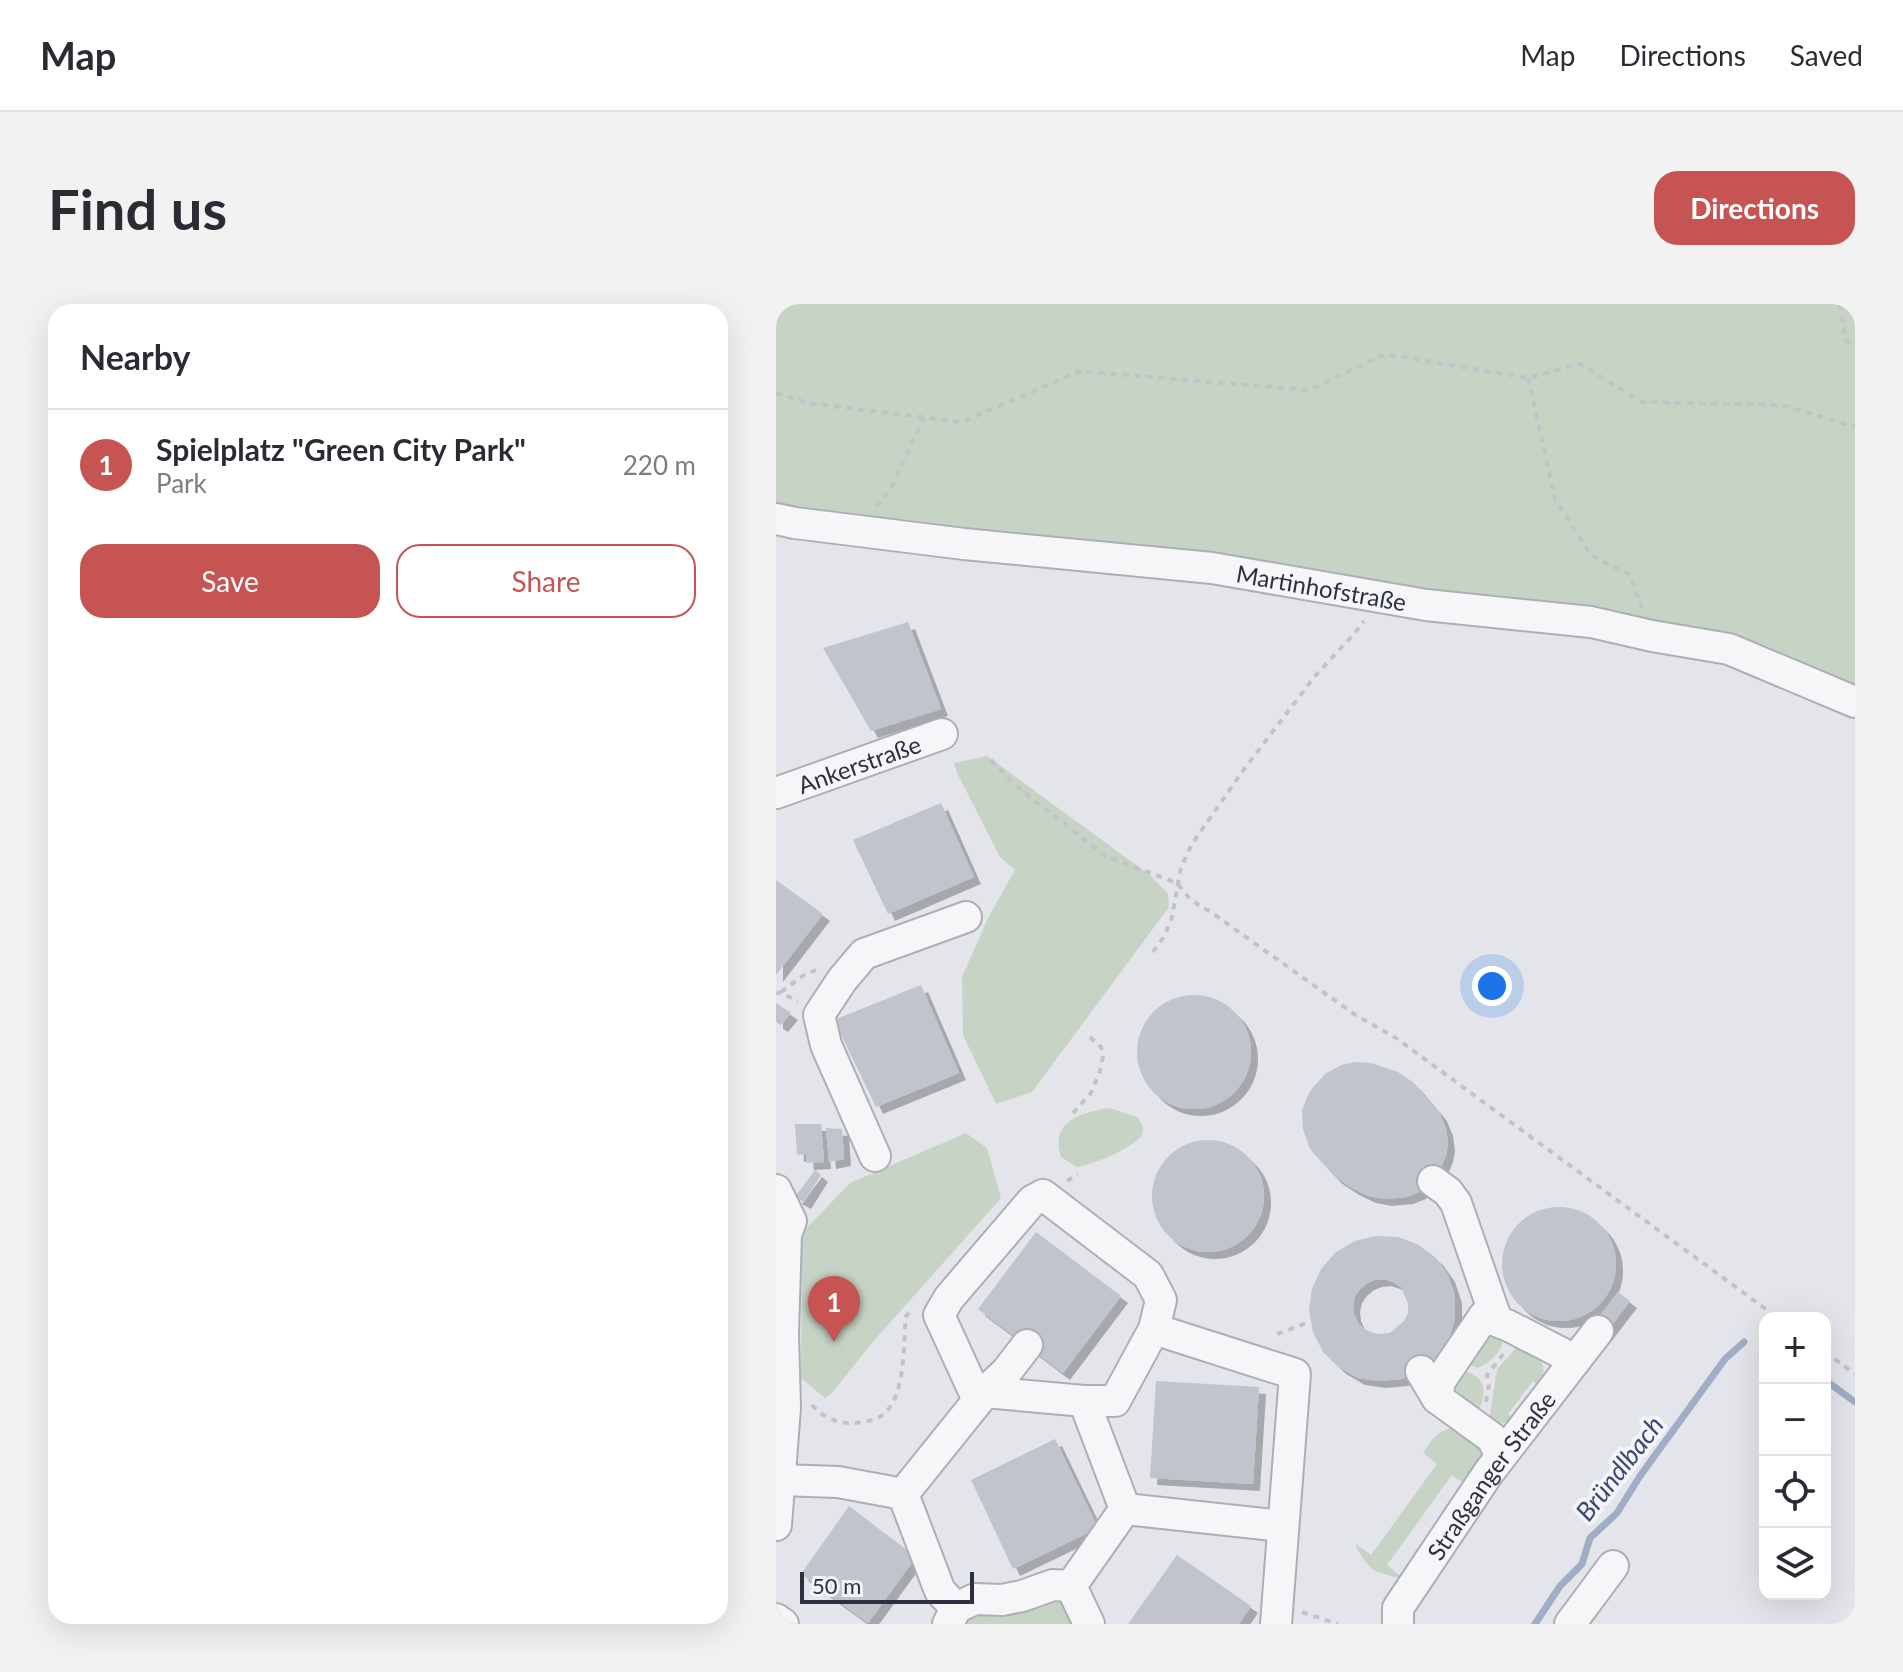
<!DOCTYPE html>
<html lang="en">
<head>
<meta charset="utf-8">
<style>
	:root { --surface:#fff; --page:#f2f2f3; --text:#2b2b33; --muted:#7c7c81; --line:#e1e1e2; --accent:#c55452 }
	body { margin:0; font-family:Lato,sans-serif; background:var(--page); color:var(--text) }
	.controls { position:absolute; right:24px; bottom:24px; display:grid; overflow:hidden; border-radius:16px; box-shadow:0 8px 32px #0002 }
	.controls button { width:72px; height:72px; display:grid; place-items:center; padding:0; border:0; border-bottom:2px solid var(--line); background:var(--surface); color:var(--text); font:40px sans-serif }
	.scale { position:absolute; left:24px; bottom:20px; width:174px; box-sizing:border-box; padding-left:8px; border:4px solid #2c3041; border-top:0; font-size:22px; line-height:28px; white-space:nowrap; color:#2c3041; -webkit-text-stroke:6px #f3f4f8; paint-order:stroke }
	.you { position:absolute; left:716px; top:682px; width:28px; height:28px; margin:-20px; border:6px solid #fff; border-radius:50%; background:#1a73e8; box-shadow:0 0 0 12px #1a73e833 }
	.badge { display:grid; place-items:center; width:52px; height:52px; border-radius:50%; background:var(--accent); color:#fff; font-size:26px; font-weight:700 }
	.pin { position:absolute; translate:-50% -66px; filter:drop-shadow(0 2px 4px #0008) }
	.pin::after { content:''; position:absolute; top:42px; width:28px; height:24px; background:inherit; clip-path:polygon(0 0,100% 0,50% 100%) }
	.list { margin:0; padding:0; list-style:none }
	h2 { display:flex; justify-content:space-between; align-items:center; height:104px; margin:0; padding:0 32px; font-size:34px }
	h2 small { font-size:26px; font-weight:400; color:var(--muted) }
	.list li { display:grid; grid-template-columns:52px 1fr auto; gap:24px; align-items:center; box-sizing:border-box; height:112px; padding:0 32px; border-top:2px solid var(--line) }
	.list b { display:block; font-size:30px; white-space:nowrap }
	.list p { margin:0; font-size:26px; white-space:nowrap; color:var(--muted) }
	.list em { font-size:26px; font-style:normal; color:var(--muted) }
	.actions { display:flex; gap:16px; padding:24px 32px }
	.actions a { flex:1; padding:18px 0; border:2px solid var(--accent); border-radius:24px; text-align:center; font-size:28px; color:var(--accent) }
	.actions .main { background:var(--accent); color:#fff }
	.icon { flex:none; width:44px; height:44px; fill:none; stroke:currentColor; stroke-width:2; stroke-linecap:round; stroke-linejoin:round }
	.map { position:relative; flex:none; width:1079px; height:1320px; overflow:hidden; border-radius:24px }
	header { display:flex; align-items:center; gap:48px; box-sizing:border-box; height:112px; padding:0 40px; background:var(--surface); border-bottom:2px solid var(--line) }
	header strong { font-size:38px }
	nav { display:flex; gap:44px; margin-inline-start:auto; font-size:28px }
	.intro { display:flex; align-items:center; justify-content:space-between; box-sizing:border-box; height:192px; padding:0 48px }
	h1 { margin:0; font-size:56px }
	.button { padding:20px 36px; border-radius:24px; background:var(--accent); color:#fff; font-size:28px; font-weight:700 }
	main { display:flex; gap:48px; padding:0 48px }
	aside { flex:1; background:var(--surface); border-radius:24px; box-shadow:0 8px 32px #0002 }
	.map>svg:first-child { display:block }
	.green { fill:#c6d3c5 }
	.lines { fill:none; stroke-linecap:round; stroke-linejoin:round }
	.stream { stroke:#a1adc7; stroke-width:7 }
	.building { fill:#c1c3cd; fill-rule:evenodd; filter:url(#shadow) }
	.minor-casing { stroke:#acafb7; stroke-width:34 }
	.path { stroke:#c1c3c9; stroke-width:4; stroke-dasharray:6 6; stroke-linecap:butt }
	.minor { stroke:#f6f6f9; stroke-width:30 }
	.labels { text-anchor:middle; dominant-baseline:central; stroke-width:8; stroke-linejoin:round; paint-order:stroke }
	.street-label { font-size:24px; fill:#2c3041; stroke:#f3f4f8 }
	.water-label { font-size:26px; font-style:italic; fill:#394973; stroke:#f3f4f8 }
</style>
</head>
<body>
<header>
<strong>Map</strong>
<nav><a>Map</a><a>Directions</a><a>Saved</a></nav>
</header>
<div class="intro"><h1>Find us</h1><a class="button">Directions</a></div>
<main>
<aside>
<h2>Nearby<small></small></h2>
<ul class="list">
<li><span class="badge">1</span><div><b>Spielplatz &quot;Green City Park&quot;</b><p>Park</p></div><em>220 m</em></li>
</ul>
<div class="actions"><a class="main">Save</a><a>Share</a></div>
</aside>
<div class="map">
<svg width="1079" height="1320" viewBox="0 0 1079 1320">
	<defs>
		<filter id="shadow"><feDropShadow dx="7" dy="7" stdDeviation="0" flood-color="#0004"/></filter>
	</defs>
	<rect width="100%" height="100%" fill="#e3e5ea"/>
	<g class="green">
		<path d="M0,0H1079V382L986,340L919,327L0,205Z"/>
		<path d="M211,452L375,572L392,590L393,603L256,788L220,800L187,731L186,673L212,614L239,566L224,553L181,469L178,459Z"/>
		<path d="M334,804L361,813C365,818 369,824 366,831C359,843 314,862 301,863L285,853C273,817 306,808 334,804Z"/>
		<path d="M190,829L211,844L225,894L95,1040L56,1089L49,1094L25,1074L26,929L74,879Z"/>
		<path d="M716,1033L727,1037C724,1051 714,1058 702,1064L684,1058L707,1035Z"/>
		<path d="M741,1043C761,1052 775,1057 763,1082L757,1077L732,1110L738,1115C729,1119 722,1122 713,1118L720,1070L722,1064Z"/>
		<path d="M680,1064C686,1066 694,1068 699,1072C712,1080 708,1098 701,1109C685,1093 675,1089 680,1064Z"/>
		<path d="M678,1123L703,1138C709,1158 700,1165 690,1181L676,1171L611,1261L624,1272L623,1274C595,1267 595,1267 580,1243V1240L595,1251L661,1160L647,1149C655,1136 663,1126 678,1123Z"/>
		<path d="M286,1287L305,1320H184L192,1308Z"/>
	</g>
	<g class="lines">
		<g class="stream">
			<path d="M1049,1076L1079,1098"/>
			<path d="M759,1320L784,1282L806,1260L814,1234L841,1209L864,1172L949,1055L968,1038"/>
		</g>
	</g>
	<g class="building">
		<path d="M132,318L165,405L95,427L47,344Z"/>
		<path d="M165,499L198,573L112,610L77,536Z"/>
		<path d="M0,576L47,610L0,671Z"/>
		<path d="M145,681L183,769L100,803L58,716Z"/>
		<circle cx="418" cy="748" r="57"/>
		<path d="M0,699L15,709L5,721L0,718Z"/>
		<path d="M579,758L595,759L622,768L638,779L664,810L670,825L672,840L670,851L664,866L657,877L643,888L630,893L609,895L593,892L576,884L558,872L534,845L527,825L526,806L534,787L549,770L565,761Z"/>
		<path d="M19,820H45L48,858L31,859L30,850L21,851Z"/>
		<path d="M50,824L66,825L68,855L53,858Z"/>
		<circle cx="432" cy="892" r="56"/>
		<path d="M39,866L45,871L28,898L19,893Z"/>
		<circle cx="783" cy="960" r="57"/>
		<path d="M260,928L345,992L287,1069L202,1005Z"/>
		<path d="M600,932L622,933L643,941L660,954L672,971L679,992V1014L673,1035L661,1053L645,1067L625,1075L603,1077L582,1074L563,1063L547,1048L537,1028L533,1006L536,985L545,965L560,948L579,937ZM608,975L617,978L625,983L632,1000V1009L628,1017L614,1029L605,1030L597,1029L588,1025L582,1019L578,1010L577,1001L579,992L584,985L591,979L599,976Z"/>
		<path d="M842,988L854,997L828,1031L816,1022Z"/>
		<path d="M380,1077L483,1083L477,1180L374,1174Z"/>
		<path d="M279,1135L322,1224L237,1265L195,1176Z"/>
		<path d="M73,1202L140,1253L92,1319L25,1270Z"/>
		<path d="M401,1251L475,1302L463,1320H352Z"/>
	</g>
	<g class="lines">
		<g class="minor-casing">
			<g id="minor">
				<path id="s1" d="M0,215L19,219L188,240L436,264L650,301L815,318L876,332L953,345L1079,398"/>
				<path id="s2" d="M0,489L166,430"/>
				<path d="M99,852L50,741L43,711L66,676L88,650L190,613"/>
				<path d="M657,877L672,888L680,899L721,1017"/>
				<path d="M0,886L15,917L10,930L7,1030L9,1104L0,1221"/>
				<path d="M378,1025L519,1070L500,1320"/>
				<path d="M645,1067L661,1094L716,1134L725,1152"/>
				<path d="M209,1088L308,1097L349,1205L295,1282L313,1320"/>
				<path d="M661,1094L664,1077L708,1012L733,1022L799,1056"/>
				<path d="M202,1096L163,1011L173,994L256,897L267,891L372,971L385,996L378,1025L339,1097H308"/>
				<path d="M5,1176L62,1178L127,1190"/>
				<path d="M127,1190L209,1088L231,1067L251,1041"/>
				<path d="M127,1190L164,1287L180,1304L172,1320"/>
				<path d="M349,1205L507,1222"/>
				<path d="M180,1304L199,1295L226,1296L246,1292L277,1281L295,1282"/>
				<path d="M0,1315L7,1320"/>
				<path id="s3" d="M622,1320V1304L713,1168L822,1027"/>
				<path d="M794,1320L837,1262"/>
			</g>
		</g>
		<g class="path">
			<path d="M1064,0L1070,37L1079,44"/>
			<path d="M752,74L779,195L815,251L854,271L866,304"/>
			<path d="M0,89L32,99L186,118L304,67L534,86L609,50L752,74L804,60L866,98L1007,101L1079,123"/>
			<path d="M100,202L115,184L148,113"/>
			<path d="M215,456L238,480L329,552L401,579L415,596L439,611L578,710L620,734L1002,1014"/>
			<path d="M377,648L389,631L396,613L405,563L416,540L466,468L539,372L578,330L588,317"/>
			<path d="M5,688L28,671L40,666"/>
			<path d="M0,690L5,688L22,698"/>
			<path d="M297,809L315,789L324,767L327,752L325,743L314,733"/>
			<path d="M291,877L302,870"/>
			<path d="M501,1030L531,1019"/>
			<path d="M1049,1048L1079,1070"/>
			<path d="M710,1098L713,1081L711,1071L728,1049"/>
			<path d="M36,1101C48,1114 62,1120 80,1119C86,1118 94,1117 99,1115C131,1104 127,1040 130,1012L136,1006"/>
			<path d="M526,1308L562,1320"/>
		</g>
		<use href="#minor" class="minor"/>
	</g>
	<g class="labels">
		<g class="street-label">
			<text stroke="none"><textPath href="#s1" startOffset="550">Martinhofstraße</textPath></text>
			<text stroke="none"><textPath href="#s2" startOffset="88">Ankerstraße</textPath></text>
			<text stroke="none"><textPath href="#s3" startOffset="178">Straßganger Straße</textPath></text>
		</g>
		<g class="water-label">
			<text transform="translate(843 1164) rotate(-52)">Bründlbach</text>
		</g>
	</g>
</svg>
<div class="controls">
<button>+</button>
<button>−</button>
<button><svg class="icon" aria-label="locate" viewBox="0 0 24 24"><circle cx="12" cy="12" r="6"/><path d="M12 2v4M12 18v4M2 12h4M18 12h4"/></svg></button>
<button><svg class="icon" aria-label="layers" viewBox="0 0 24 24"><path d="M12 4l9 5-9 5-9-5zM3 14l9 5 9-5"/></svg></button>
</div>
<div class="scale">50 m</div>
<div class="you"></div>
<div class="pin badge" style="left:58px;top:1038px">1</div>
</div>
</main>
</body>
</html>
